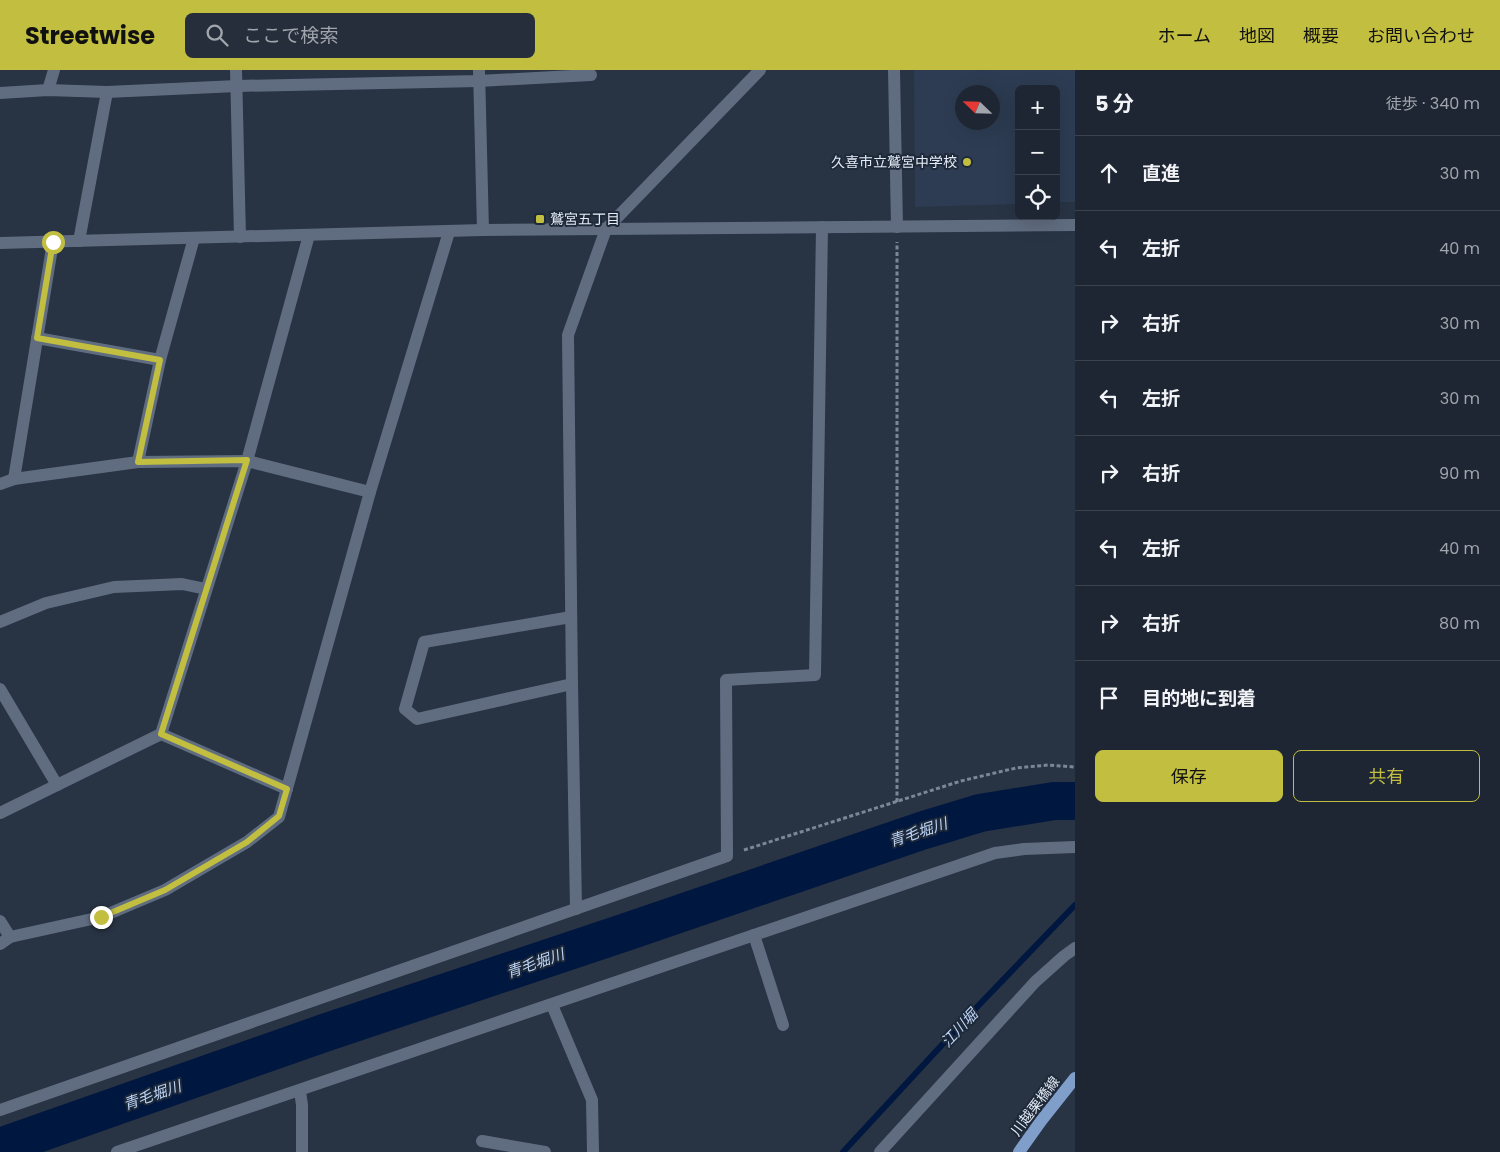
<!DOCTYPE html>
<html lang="ja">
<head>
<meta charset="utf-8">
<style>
	:root { --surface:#1e2633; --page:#262e3b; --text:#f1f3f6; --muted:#a1a5ac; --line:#3c434e; --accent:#c1be40 }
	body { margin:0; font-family:Poppins,"Noto Sans JP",sans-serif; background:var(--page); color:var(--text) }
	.controls { position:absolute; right:15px; top:15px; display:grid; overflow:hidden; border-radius:8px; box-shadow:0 5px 20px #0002 }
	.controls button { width:45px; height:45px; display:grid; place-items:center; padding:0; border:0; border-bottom:1px solid var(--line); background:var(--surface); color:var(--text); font:25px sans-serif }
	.compass { position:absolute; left:955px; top:15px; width:45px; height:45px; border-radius:50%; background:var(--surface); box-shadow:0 5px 20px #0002; rotate:293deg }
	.stop { position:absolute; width:15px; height:15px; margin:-11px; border:4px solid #c1be40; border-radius:50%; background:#fff }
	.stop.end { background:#c1be40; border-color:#fff; box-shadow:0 1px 5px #0008 }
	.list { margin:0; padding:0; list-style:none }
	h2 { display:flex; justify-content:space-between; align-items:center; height:65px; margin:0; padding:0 20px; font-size:21px }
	h2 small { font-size:16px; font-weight:400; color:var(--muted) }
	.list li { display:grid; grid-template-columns:32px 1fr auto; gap:15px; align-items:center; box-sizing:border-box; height:75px; padding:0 20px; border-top:1px solid var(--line) }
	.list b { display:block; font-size:19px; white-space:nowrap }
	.list em { font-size:16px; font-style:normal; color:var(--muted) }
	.actions { display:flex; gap:10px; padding:15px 20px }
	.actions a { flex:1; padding:11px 0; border:1px solid var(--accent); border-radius:8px; text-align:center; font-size:18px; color:var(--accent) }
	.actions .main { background:var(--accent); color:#111 }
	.icon { flex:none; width:28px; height:28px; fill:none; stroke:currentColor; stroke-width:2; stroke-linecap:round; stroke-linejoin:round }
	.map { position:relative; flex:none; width:1075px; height:1082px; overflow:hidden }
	header { display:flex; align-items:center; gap:30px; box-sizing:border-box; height:70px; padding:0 25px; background:var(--accent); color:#111 }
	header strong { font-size:24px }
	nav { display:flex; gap:28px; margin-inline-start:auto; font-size:18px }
	.search { width:350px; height:45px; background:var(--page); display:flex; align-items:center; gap:12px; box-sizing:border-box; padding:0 18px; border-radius:8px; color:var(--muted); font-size:19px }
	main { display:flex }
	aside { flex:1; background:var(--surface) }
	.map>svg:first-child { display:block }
	.built { fill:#2d3c52; fill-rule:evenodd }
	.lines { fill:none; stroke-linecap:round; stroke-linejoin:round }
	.stream { stroke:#001740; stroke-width:6 }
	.river { stroke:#001740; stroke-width:38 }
	.path { stroke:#7c8694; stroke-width:3; stroke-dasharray:4 2.5; stroke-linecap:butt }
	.minor { stroke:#606d80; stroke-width:12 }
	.major { stroke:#809eca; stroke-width:12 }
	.route { stroke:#c1be40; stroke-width:6 }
	.poi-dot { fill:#c1be40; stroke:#1e2939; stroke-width:2 }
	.labels { text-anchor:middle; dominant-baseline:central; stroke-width:4; stroke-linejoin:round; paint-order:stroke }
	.poi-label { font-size:14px; fill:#e3ebf6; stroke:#1e2939; text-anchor:end }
	.street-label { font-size:14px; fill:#e3ebf6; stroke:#1e2939 }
	.water-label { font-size:15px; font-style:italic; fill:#bcd3f6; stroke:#1e2939 }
</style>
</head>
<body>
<header>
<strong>Streetwise</strong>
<div class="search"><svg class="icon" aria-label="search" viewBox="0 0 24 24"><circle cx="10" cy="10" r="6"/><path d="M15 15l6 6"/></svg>ここで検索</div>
<nav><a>ホーム</a><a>地図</a><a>概要</a><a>お問い合わせ</a></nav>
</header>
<main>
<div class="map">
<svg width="1075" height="1082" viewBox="0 0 1075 1082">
	<rect width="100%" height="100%" fill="#283344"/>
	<path class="built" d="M914,0H1075V132H1056V19H1019V134L915,137ZM962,22H992V52H962Z"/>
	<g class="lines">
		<path class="stream" d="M843,1082L977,937L1075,835"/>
		<path class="river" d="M0,1077L324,963L626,862L921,761L980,743L1054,731H1075"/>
		<g class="path">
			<path d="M897,732V172"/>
			<path d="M744,780L961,711L1016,698L1048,695L1075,697"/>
		</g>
		<g class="minor">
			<path d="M236,0L240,167"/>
			<path d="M479,0L483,160"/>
			<path d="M894,0L897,157"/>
			<path d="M48,20L54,0"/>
			<path d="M0,23L48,20L107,22L237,16L479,11L591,5"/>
			<path d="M79,171L107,22"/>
			<path d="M0,173L483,160L1075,155"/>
			<path d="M37,268L160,290"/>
			<path d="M138,392L160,290L194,168"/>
			<path d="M14,409L53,172"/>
			<path d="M0,414L14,409L138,392L247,391L370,422"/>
			<path d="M571,547L424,572L405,639L417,649L572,614"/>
			<path d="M0,552L46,533L114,517L182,514L206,519"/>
			<path d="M0,619L57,715"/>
			<path d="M161,664L287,719"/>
			<path d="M0,743L161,664L247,391L309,165"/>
			<path d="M576,839L572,614L568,265L606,159L760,0"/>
			<path d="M0,851L10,867"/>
			<path d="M754,865L783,955"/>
			<path d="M0,874L10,867L101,847L165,820L247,772L279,747L370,422L449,162"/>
			<path d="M552,935L592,1030L593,1082"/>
			<path d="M300,1021L302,1035V1082"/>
			<path d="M0,1040L727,786L726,610L815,605L822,157"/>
			<path d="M482,1071L545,1082"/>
			<path d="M117,1082L995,783L1024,779L1075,777"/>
			<path d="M880,1082L1035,912L1064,886L1075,878"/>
		</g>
		<path class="major" d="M1019,1082L1041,1051L1075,1008"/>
	</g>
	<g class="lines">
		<path class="route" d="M53,172L37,268L160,290L138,392L247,390L161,664L287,719L279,746L247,772L165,820L101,847"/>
	</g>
	<g class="poi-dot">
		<circle cx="967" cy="92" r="5"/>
		<rect x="535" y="144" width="10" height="10" rx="2.5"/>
	</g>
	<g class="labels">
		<g class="poi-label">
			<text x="957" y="92">久喜市立鷲宮中学校</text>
			<text x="550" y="149" text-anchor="start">鷲宮五丁目</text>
		</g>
		<g class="street-label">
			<text transform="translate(1035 1036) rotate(-53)">川越栗橋線</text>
		</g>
		<g class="water-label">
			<text transform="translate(918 762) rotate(-18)">青毛堀川</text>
			<text transform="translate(535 893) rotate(-19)">青毛堀川</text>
			<text transform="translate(959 958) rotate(-47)">江川堀</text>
			<text transform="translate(152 1025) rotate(-19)">青毛堀川</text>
		</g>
	</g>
</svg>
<div class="controls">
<button>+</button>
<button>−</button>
<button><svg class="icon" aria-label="locate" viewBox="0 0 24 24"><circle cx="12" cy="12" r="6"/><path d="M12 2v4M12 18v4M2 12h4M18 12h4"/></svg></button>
</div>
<svg class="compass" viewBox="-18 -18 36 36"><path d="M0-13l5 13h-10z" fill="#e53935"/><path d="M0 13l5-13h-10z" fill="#a1a5ac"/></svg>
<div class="stop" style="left:53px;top:172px"></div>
<div class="stop end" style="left:101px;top:847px"></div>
</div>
<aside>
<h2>5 分<small>徒歩 · 340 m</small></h2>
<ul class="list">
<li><svg class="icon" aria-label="ahead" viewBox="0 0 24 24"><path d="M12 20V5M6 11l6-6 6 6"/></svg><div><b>直進</b></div><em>30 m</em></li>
<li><svg class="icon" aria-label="left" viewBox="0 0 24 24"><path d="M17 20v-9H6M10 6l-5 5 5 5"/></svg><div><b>左折</b></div><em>40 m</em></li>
<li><svg class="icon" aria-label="right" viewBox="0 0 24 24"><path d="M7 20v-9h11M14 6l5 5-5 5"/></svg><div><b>右折</b></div><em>30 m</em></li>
<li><svg class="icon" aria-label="left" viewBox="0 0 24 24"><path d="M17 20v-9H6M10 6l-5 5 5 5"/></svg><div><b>左折</b></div><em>30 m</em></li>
<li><svg class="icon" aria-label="right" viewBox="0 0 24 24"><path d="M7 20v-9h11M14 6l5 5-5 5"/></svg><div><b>右折</b></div><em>90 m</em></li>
<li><svg class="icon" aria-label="left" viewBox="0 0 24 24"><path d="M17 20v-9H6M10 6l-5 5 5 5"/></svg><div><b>左折</b></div><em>40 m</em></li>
<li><svg class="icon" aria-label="right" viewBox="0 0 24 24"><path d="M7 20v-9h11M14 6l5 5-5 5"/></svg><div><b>右折</b></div><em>80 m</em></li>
<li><svg class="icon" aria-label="arrive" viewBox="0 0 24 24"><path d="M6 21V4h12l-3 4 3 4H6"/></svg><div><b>目的地に到着</b></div></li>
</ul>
<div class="actions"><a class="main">保存</a><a>共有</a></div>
</aside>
</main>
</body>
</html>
